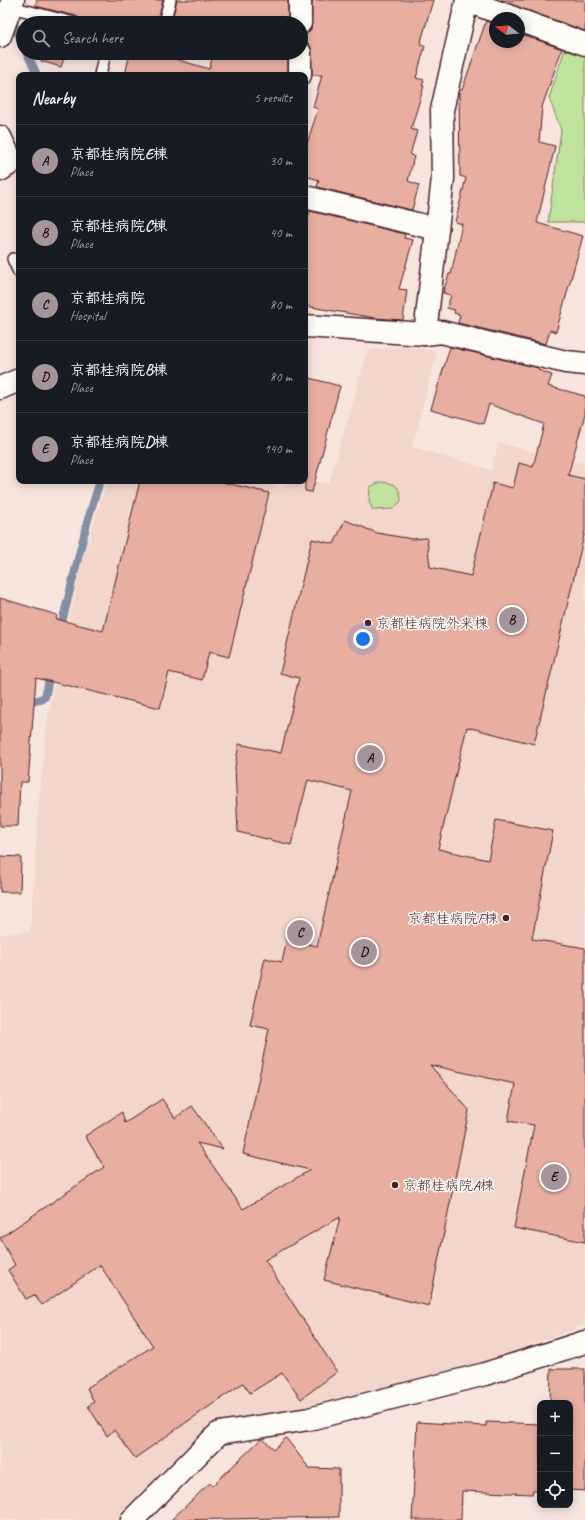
<!DOCTYPE html>
<html lang="en">
<head>
<meta charset="utf-8">
<style>
	:root { --surface:#171b24; --page:#20242c; --text:#f1f3f6; --muted:#9ea1a6; --line:#363941; --accent:#a6949b }
	body { margin:0; font-family:Caveat,"Klee One",sans-serif; background:var(--page); color:var(--text) }
	.controls { position:absolute; right:12px; bottom:12px; display:grid; overflow:hidden; border-radius:8px; box-shadow:0 2px 10px #0003 }
	.controls button { width:36px; height:36px; display:grid; place-items:center; padding:0; border:0; border-bottom:1px solid var(--line); background:var(--surface); color:var(--text); font:20px sans-serif }
	.compass { position:absolute; left:489px; top:12px; width:36px; height:36px; border-radius:50%; background:var(--surface); box-shadow:0 2px 10px #0003; rotate:286deg }
	.you { position:absolute; left:363px; top:639px; width:14px; height:14px; margin:-10px; border:3px solid #fff; border-radius:50%; background:#1a73e8; box-shadow:0 0 0 6px #1a73e833 }
	.badge { display:grid; place-items:center; width:26px; height:26px; border-radius:50%; background:var(--accent); color:#111; font-size:13px; font-weight:700 }
	.pin { position:absolute; translate:-50% -50%; border:2px solid #fff; box-shadow:0 1px 4px #0006 }
	.list { margin:0; padding:0; list-style:none }
	h2 { display:flex; justify-content:space-between; align-items:center; height:52px; margin:0; padding:0 16px; font-size:17px }
	h2 small { font-size:13px; font-weight:400; color:var(--muted) }
	.list li { display:grid; grid-template-columns:26px 1fr auto; gap:12px; align-items:center; box-sizing:border-box; height:72px; padding:0 16px; border-top:1px solid var(--line) }
	.list b { display:block; font-size:15px; white-space:nowrap }
	.list p { margin:0; font-size:13px; white-space:nowrap; color:var(--muted) }
	.list em { font-size:13px; font-style:normal; color:var(--muted) }
	.icon { flex:none; width:22px; height:22px; fill:none; stroke:currentColor; stroke-width:2; stroke-linecap:round; stroke-linejoin:round }
	.map { position:relative; flex:none; width:585px; height:1520px; overflow:hidden }
	.search { position:absolute; background:var(--surface); box-shadow:0 2px 10px #0003; left:16px; top:16px; width:292px; height:44px; display:flex; align-items:center; gap:10px; box-sizing:border-box; padding:0 14px; border-radius:22px; color:var(--muted); font-size:15px }
	.panel { position:absolute; background:var(--surface); box-shadow:0 2px 10px #0003; left:16px; top:72px; width:292px; height:412px; border-radius:8px }
	.map>svg:first-child { display:block }
	.built { fill:#f2d5cb }
	.green { fill:#bfe39d; stroke:#848164 }
	.lines { fill:none; stroke-linecap:round; stroke-linejoin:round }
	.stream { stroke:#848ea5; stroke-width:8 }
	.building { fill:#e8afa1; stroke:#4a1f2b }
	.lane-casing { stroke:#4a1f2b; stroke-width:14 }
	.street-casing { stroke:#4a1f2b; stroke-width:25 }
	.secondary-casing { stroke:#4a1f2b; stroke-width:25 }
	.lane { stroke:#fdfcf7; stroke-width:11 }
	.street { stroke:#fdfcf7; stroke-width:22 }
	.secondary { stroke:#fdfcf7; stroke-width:22 }
	.poi-dot { fill:#4a1f2b; stroke:#fdfcf7; stroke-width:1.5 }
	.labels { text-anchor:middle; dominant-baseline:central; stroke-width:3; stroke-linejoin:round; paint-order:stroke }
	.poi-label { font-size:14px; fill:#4a1f2b; stroke:#fdfcf7; text-anchor:start }
</style>
</head>
<body>
<div class="map">
<svg width="585" height="1520" viewBox="0 0 585 1520">
	<rect width="100%" height="100%" fill="#f7e5dd"/>
	<filter id="ink" filterUnits="userSpaceOnUse"><feTurbulence type="fractalNoise" baseFrequency=".025" numOctaves="2"/><feDisplacementMap in="SourceGraphic" scale="8" xChannelSelector="R" yChannelSelector="G"/><feConvolveMatrix kernelMatrix="1 2 1 2 8 2 1 2 1" color-interpolation-filters="sRGB"/></filter>
	<g filter="url(#ink)">
		<path class="built" d="M405,346L437,352L412,447L492,470L498,443L585,464V1325L487,1360L354,1398L224,1421L121,1520H0V934L30,932L39,799L49,709L83,559L107,481H255L282,488L289,481L305,480L329,483L368,350Z"/>
		<g class="green">
			<path d="M565,49L585,55V222H548L561,130L549,98Z"/>
			<path d="M380,482C395,483 400,485 401,501L393,509L373,510L369,502L370,487Z"/>
		</g>
		<g class="lines">
			<g class="stream">
				<path d="M13,17L15,27L23,44"/>
				<path d="M27,53L37,75"/>
				<path d="M60,630L88,519L100,481"/>
				<path d="M25,702H33L45,697L51,671"/>
			</g>
		</g>
		<g class="building">
			<path d="M37,0H163L157,23H81L79,18L76,16L35,6Z"/>
			<path d="M177,0H288V23H171Z"/>
			<path d="M312,0H433L420,45L425,46L416,78L424,80L422,86H424L411,129L417,131L410,155L414,156L408,181L419,185L412,210L317,187L319,180L305,176V150L318,109L313,107L322,75H312L311,47L307,42L301,41V35L307,34L311,29Z"/>
			<path d="M501,0H585V31L521,8Z"/>
			<path d="M486,21L495,24V42H519V33L562,49L542,107L539,142L555,146L537,223L583,236L556,332L550,330L546,344L458,323L460,315L454,313L455,310L447,308L451,295L443,293L449,274H451L462,224L455,222L466,178L460,176L459,91L460,89L462,90Z"/>
			<path d="M43,53H66L61,67L41,61Z"/>
			<path d="M130,53H155L209,69L214,53H288V75H125Z"/>
			<path d="M310,211L405,234L404,238L413,240L399,289L407,290L403,320L375,318L305,306V227Z"/>
			<path d="M450,347L539,368L538,370L552,375L548,386L585,396V414L568,475L585,479V531L534,744L467,727L438,849L488,860L496,820L553,831L532,939L585,948V1242L514,1228L534,1125L508,1121L515,1084L430,1065L469,1110L429,1306L324,1280L340,1217L265,1260L337,1372L301,1399L282,1373L250,1393L243,1383L135,1458L114,1430L107,1436L88,1406L94,1402L87,1388L153,1346L100,1265L42,1305L34,1295L26,1299L8,1270L15,1265L0,1238L104,1167L85,1136L122,1112L125,1123L162,1099L175,1118L192,1106L223,1149L197,1143L243,1209L310,1170L243,1154L269,1029L250,1025L265,958L282,962L287,939L317,946L352,791L308,780L291,845L238,832L235,767L239,744L281,753L299,678L280,673L312,539L334,544L345,520L377,533L412,539L427,538L430,567L471,576L493,483L513,488L519,463L533,467L544,424L489,404L483,424L431,409Z"/>
			<path d="M305,377L340,386L312,492L305,491Z"/>
			<path d="M140,481H218L269,493L229,657L209,652L202,680L169,672L160,708L36,678L28,782H20L18,826H0V598L57,615L56,619L103,631Z"/>
			<path d="M0,856L21,857L20,892H0Z"/>
			<path d="M551,1369H585V1491L570,1490V1403H550Z"/>
			<path d="M417,1422L486,1426V1422L540,1424V1490H533L532,1494L462,1491L461,1520H412Z"/>
			<path d="M286,1438L309,1468L339,1469V1517L171,1520L210,1483L212,1486L261,1439H263L274,1449Z"/>
		</g>
		<g class="lines">
			<g class="lane-casing">
				<g id="lane">
					<path d="M11,7L74,23"/>
					<path d="M164,23L170,0"/>
					<path d="M100,75L105,53"/>
					<path d="M13,259L19,272"/>
				</g>
			</g>
			<g class="street-casing">
				<g id="street">
					<path d="M467,1L514,18"/>
					<path d="M519,20L585,44"/>
					<path d="M300,23V0"/>
					<path d="M0,36L13,0"/>
					<path d="M300,75V53"/>
					<path d="M0,137L12,162L0,170"/>
					<path d="M305,197L437,229"/>
					<path d="M305,326L425,334L441,332L566,362L585,364"/>
					<path d="M0,388L19,380"/>
					<path d="M132,1520L219,1433L309,1419L485,1374L585,1342"/>
				</g>
			</g>
			<g class="secondary-casing">
				<path id="secondary" d="M425,334L443,178L442,110L467,0"/>
			</g>
			<use href="#lane" class="lane"/>
			<use href="#street" class="street"/>
			<use href="#secondary" class="secondary"/>
		</g>
	</g>
	<g class="poi-dot">
		<circle cx="368" cy="623" r="4"/>
		<circle cx="506" cy="918" r="4"/>
		<circle cx="395" cy="1185" r="4"/>
	</g>
	<g class="labels">
		<g class="poi-label">
			<text x="376" y="623">京都桂病院外来棟</text>
			<text x="498" y="918" text-anchor="end">京都桂病院F棟</text>
			<text x="403" y="1185">京都桂病院A棟</text>
		</g>
	</g>
</svg>
<div class="controls">
<button>+</button>
<button>−</button>
<button><svg class="icon" aria-label="locate" viewBox="0 0 24 24"><circle cx="12" cy="12" r="6"/><path d="M12 2v4M12 18v4M2 12h4M18 12h4"/></svg></button>
</div>
<svg class="compass" viewBox="-18 -18 36 36"><path d="M0-13l5 13h-10z" fill="#e53935"/><path d="M0 13l5-13h-10z" fill="#9ea1a6"/></svg>
<div class="you"></div>
<div class="pin badge" style="left:370px;top:758px">A</div>
<div class="pin badge" style="left:512px;top:620px">B</div>
<div class="pin badge" style="left:300px;top:933px">C</div>
<div class="pin badge" style="left:364px;top:952px">D</div>
<div class="pin badge" style="left:554px;top:1177px">E</div>
<div class="search"><svg class="icon" aria-label="search" viewBox="0 0 24 24"><circle cx="10" cy="10" r="6"/><path d="M15 15l6 6"/></svg>Search here</div>
<section class="panel">
<h2>Nearby<small>5 results</small></h2>
<ul class="list">
<li><span class="badge">A</span><div><b>京都桂病院E棟</b><p>Place</p></div><em>30 m</em></li>
<li><span class="badge">B</span><div><b>京都桂病院C棟</b><p>Place</p></div><em>40 m</em></li>
<li><span class="badge">C</span><div><b>京都桂病院</b><p>Hospital</p></div><em>80 m</em></li>
<li><span class="badge">D</span><div><b>京都桂病院B棟</b><p>Place</p></div><em>80 m</em></li>
<li><span class="badge">E</span><div><b>京都桂病院D棟</b><p>Place</p></div><em>140 m</em></li>
</ul>
</section>
</div>
</body>
</html>
